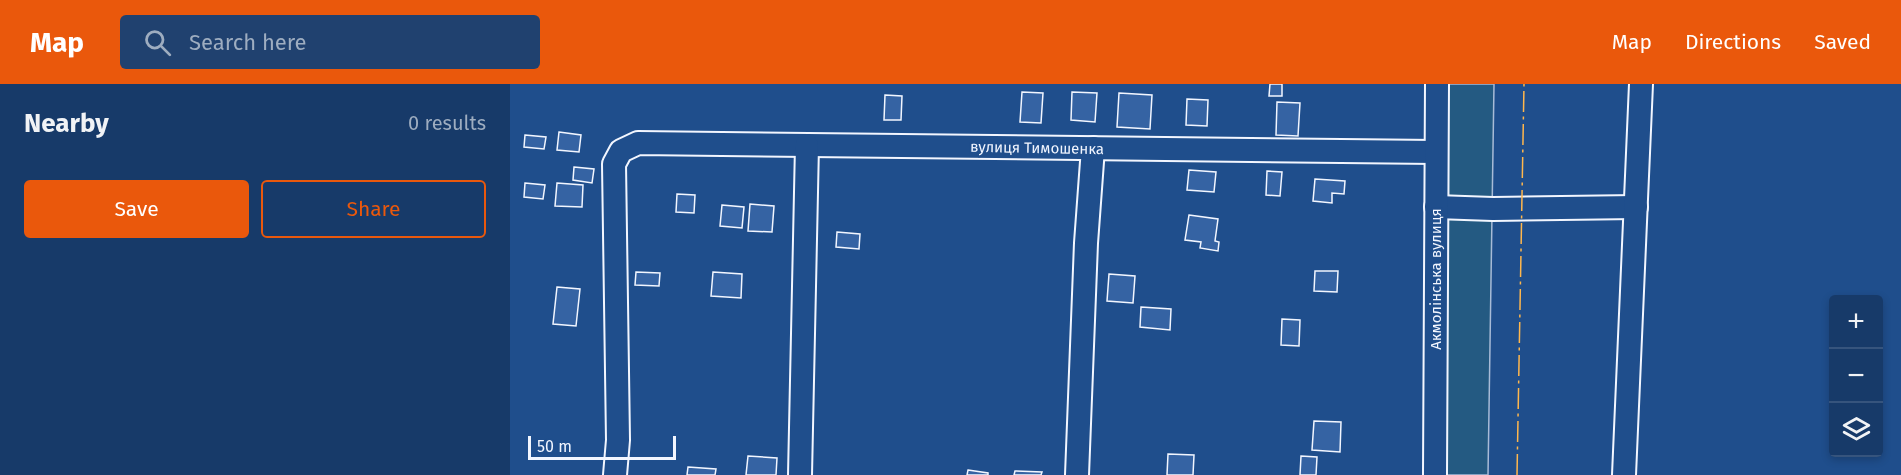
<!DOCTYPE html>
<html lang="en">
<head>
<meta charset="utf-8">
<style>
	:root { --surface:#173a69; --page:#20416f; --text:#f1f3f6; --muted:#9eadc0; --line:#36547d; --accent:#ea580c }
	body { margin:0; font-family:"Fira Sans",sans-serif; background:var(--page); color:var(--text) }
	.controls { position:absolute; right:18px; bottom:18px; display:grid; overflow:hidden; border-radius:6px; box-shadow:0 3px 9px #0003 }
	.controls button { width:54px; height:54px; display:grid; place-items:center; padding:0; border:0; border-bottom:2px solid var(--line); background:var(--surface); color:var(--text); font:30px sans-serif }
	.scale { position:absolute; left:18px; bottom:15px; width:148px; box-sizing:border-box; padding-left:6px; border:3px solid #f2f6ff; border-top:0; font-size:16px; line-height:21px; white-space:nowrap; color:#f2f6ff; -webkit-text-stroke:4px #1f4e8c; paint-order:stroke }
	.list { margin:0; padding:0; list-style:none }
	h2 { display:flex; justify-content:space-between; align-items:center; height:78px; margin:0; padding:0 24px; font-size:26px }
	h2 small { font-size:20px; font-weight:400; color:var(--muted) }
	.actions { display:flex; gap:12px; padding:18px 24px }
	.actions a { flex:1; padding:14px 0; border:2px solid var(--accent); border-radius:6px; text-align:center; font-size:21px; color:var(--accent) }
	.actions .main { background:var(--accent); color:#fff }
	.icon { flex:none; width:33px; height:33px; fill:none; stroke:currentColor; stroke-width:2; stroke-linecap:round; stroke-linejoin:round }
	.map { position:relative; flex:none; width:1391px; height:391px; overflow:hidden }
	header { display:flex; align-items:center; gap:36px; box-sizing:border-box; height:84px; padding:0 30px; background:var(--accent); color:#fff }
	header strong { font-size:28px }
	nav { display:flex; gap:33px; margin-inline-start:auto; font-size:21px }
	.search { width:420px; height:54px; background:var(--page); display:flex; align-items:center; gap:15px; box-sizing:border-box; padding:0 21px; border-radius:6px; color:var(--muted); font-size:22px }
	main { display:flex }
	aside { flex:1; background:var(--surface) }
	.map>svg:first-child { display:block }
	.green { fill:#245a82; stroke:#a8bbd7; stroke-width:1.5 }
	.building { fill:#3563a3; stroke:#f2f6ff; stroke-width:1.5 }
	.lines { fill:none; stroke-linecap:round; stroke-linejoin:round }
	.minor-casing { stroke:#f2f6ff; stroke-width:26 }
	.minor { stroke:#1f4e8c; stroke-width:22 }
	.power { stroke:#ffb74d; stroke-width:1.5; stroke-dasharray:21 4.5 3 4.5; stroke-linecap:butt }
	.labels { text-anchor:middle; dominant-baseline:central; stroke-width:4.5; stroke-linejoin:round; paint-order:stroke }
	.street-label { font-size:15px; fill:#f2f6ff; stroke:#1f4e8c }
</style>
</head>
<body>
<header>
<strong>Map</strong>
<div class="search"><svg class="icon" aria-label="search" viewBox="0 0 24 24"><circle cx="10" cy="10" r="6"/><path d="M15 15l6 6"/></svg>Search here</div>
<nav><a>Map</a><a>Directions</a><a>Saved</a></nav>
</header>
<main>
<aside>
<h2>Nearby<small>0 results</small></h2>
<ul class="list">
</ul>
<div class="actions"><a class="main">Save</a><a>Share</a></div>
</aside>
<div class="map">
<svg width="1391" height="391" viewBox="0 0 1391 391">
	<rect width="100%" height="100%" fill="#1f4e8c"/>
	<path class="green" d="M927,0H984L978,391H925Z"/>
	<g class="building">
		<path d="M760,0H772V12H759Z"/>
		<path d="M512,8L533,9L531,39L510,38Z"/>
		<path d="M562,8L587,9L585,38L561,36Z"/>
		<path d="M609,9L642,11L640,45L607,43Z"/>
		<path d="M375,11L392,12L391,36H374Z"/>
		<path d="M677,15L698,16L697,42L676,41Z"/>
		<path d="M767,18L790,19L788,52L766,51Z"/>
		<path d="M49,48L71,51L69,68L47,66Z"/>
		<path d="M15,51L36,53L34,65L14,63Z"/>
		<path d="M64,83L84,85L82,99L63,96Z"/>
		<path d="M679,86L706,88L704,108L677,106Z"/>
		<path d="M757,87L772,88L770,112L756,111Z"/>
		<path d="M805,95L835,97L834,110L822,109V119L803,117Z"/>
		<path d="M15,99L35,101L33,115L14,113Z"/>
		<path d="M47,99L73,101L72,123L45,122Z"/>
		<path d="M167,110L185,111L184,129L166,128Z"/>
		<path d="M240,120L264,122L262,148L238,147Z"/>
		<path d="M212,121L234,123L232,144L210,142Z"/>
		<path d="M679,131L708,135L705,157L709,158L708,167L690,164L691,158L675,156Z"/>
		<path d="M327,148L350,150L349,165L326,163Z"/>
		<path d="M805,187H828L827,208L804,207Z"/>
		<path d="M126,188L150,189L149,202L125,201Z"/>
		<path d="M203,188L232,190L231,214L201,212Z"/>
		<path d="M599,190L625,192L623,219L597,217Z"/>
		<path d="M47,203L70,205L66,242L43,240Z"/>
		<path d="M631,223L661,225L660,246L630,243Z"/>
		<path d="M772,235L790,236L789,262L771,261Z"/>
		<path d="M804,337L831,338L830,368L802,366Z"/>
		<path d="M658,370L684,371L683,391H657Z"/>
		<path d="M238,372L267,374L266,391H236Z"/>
		<path d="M791,372L807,373L806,391H790Z"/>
		<path d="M178,383L206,385L205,391H177Z"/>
		<path d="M458,386L478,389V391H457Z"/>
		<path d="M505,387L532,388L531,391H504Z"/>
	</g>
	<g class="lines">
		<g class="minor-casing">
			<g id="minor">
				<path d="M926,123L983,125L1126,123"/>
				<path d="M105,391L108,356L104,80L111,67L128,59L926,68"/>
				<path d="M290,391L297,61"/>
				<path d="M567,391L576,159L583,64"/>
				<path d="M925,391L927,0"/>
				<path d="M1114,391L1131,0"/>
			</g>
		</g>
		<use href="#minor" class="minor"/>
		<path class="power" d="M1007,391L1014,0"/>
	</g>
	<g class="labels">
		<g class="street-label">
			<text transform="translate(527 64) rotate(1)">вулиця Тимошенка</text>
			<text transform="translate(926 195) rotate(-90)">Акмолінська вулиця</text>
		</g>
	</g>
</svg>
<div class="controls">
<button>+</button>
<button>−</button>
<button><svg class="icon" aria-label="layers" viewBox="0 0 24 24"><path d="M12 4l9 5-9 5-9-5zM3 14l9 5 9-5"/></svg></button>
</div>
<div class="scale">50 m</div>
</div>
</main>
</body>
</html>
